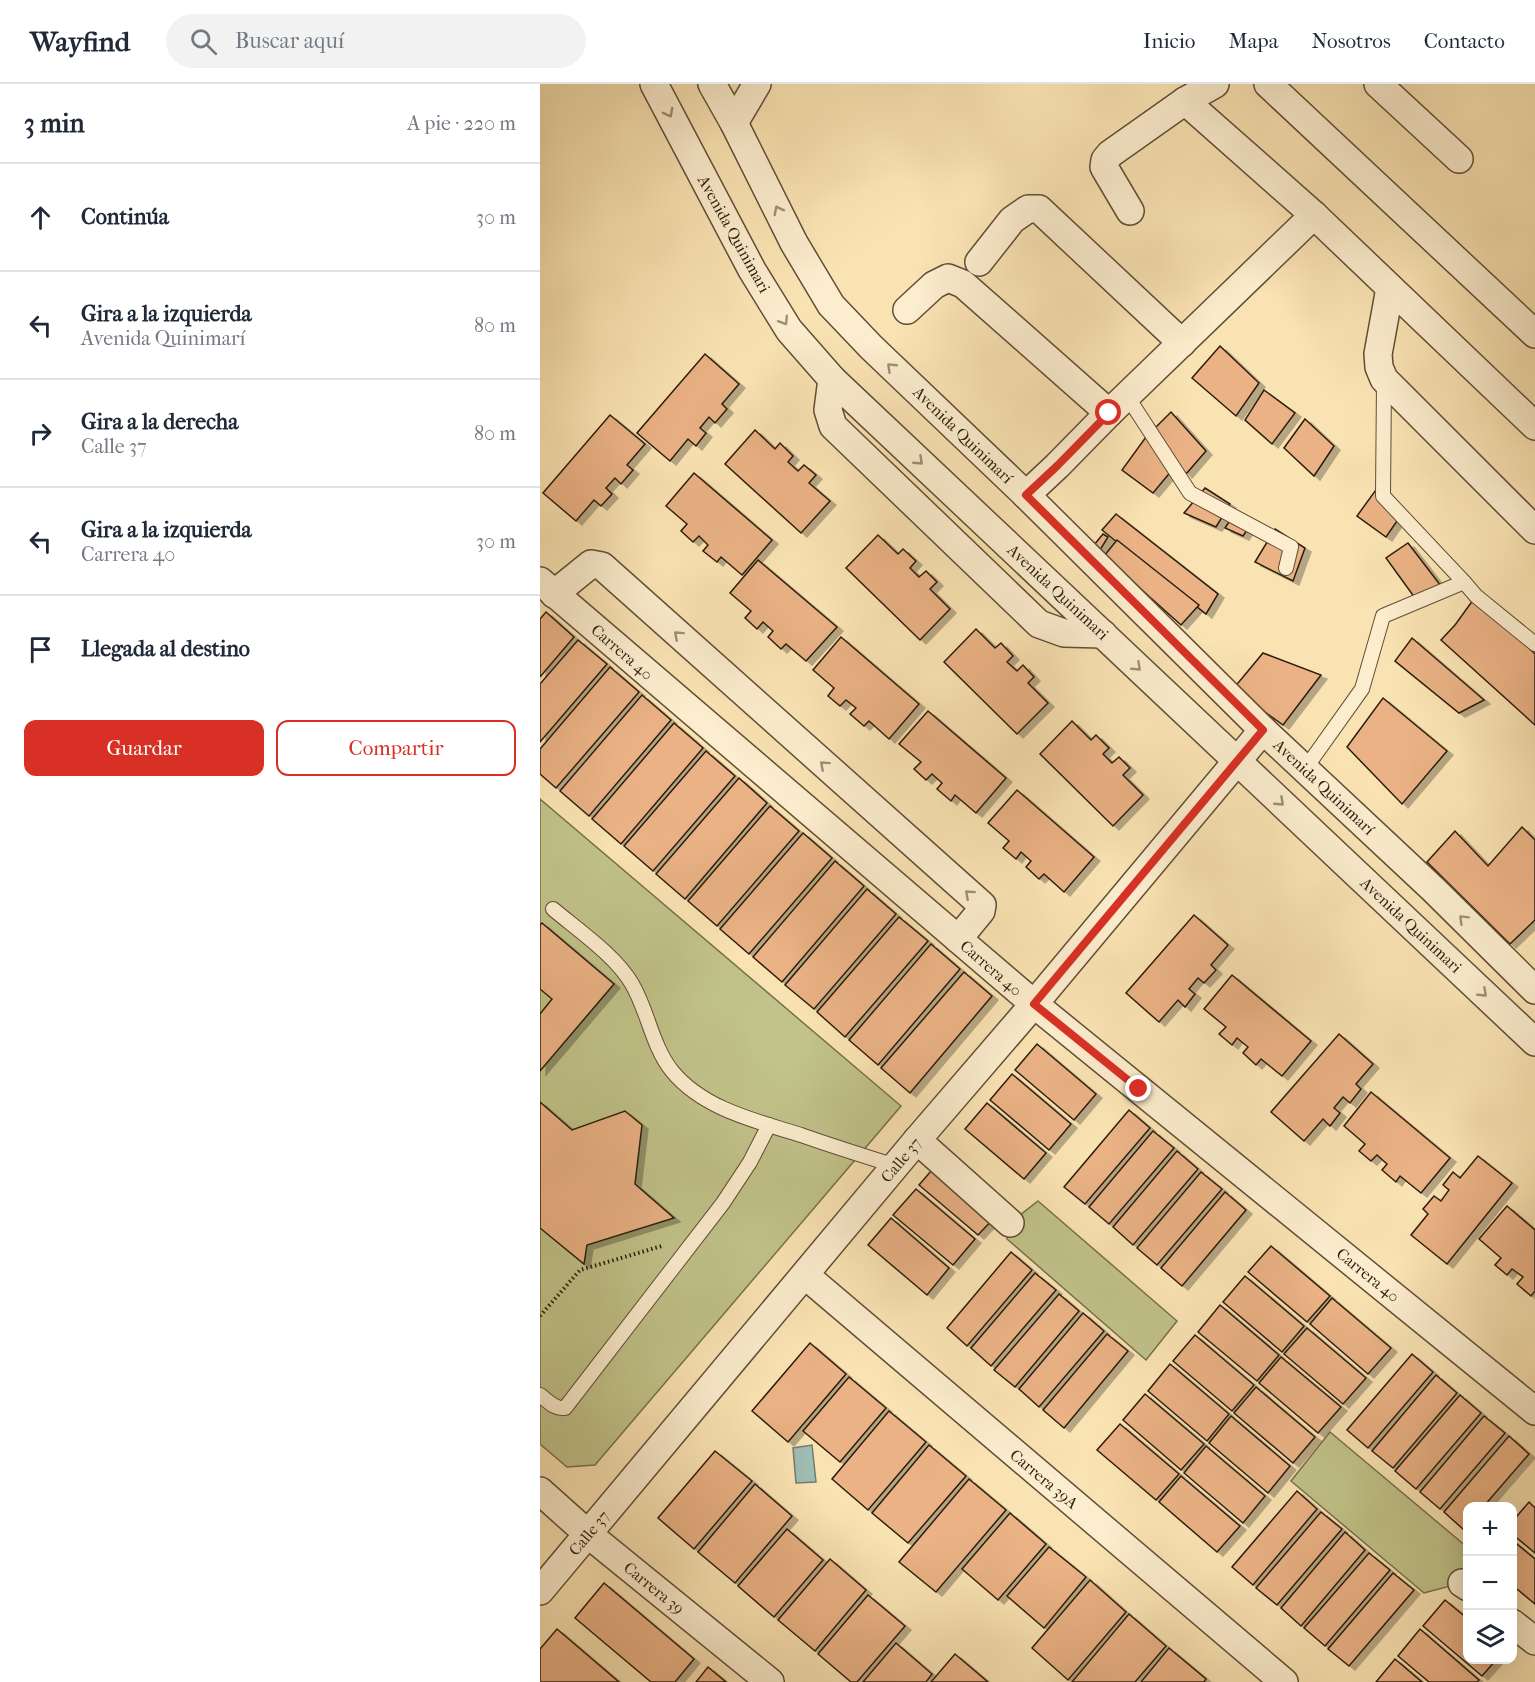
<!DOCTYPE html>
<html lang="es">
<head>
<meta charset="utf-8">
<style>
	:root { --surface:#fff; --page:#f2f2f3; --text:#1f2937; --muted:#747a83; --line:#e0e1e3; --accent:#d93025 }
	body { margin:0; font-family:"IM FELL French Canon",serif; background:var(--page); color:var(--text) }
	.controls { position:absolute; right:18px; bottom:18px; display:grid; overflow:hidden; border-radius:12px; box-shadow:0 6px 24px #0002 }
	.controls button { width:54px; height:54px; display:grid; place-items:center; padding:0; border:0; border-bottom:2px solid var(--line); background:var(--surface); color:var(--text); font:30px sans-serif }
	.stop { position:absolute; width:18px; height:18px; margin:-14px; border:4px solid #d93025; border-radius:50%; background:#fff }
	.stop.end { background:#d93025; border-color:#fff; box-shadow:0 2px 6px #0008 }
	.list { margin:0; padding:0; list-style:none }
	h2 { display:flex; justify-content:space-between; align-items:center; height:78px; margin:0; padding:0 24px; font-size:26px }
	h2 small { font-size:20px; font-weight:400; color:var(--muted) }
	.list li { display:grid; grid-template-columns:39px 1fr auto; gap:18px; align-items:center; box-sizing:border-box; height:108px; padding:0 24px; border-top:2px solid var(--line) }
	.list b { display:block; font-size:22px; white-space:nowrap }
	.list p { margin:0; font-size:20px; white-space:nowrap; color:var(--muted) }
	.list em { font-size:20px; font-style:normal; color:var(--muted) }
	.actions { display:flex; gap:12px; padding:18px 24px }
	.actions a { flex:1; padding:14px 0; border:2px solid var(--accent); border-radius:12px; text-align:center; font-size:21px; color:var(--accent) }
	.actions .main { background:var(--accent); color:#fff }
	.icon { flex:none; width:33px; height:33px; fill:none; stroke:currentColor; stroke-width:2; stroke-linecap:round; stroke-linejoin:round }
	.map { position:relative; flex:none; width:995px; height:1598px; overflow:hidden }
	header { display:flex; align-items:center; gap:36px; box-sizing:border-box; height:84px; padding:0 30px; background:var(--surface); border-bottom:2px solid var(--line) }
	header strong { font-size:28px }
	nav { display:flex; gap:33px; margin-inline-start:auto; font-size:21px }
	.search { width:420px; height:54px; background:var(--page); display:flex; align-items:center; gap:15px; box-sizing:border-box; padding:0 21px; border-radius:33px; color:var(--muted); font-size:22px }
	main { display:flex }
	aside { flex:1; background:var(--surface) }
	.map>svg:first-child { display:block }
	.green { fill:#c1c38a; stroke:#76704c; stroke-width:1.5 }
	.water { fill:#9fbdb3; stroke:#717d71; stroke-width:1.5 }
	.building { fill:#eab285; stroke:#2c1d0d; stroke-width:1.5; filter:url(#shadow) }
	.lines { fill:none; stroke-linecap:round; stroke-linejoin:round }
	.lane-casing { stroke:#604e36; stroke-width:16 }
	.street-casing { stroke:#604e36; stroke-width:30 }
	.path { stroke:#2c1d0d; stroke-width:4; stroke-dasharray:1.5 3; stroke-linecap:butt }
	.lane { stroke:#fcedce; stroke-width:14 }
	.street { stroke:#fcedce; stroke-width:27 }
	.oneway { stroke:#9e8f77 }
	.route { stroke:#d93025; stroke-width:8 }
	.labels { text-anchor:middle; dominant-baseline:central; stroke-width:6; stroke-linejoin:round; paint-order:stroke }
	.street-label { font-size:16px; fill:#2c1d0d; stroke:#fcedce }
</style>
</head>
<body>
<header>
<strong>Wayfind</strong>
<div class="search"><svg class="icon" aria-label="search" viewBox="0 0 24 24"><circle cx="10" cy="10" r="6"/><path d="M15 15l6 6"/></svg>Buscar aquí</div>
<nav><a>Inicio</a><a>Mapa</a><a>Nosotros</a><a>Contacto</a></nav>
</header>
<main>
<aside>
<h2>3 min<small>A pie · 220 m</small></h2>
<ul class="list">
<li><svg class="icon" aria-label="ahead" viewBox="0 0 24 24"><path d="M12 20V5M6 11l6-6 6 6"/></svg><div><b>Continúa</b></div><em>30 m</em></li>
<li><svg class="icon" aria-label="left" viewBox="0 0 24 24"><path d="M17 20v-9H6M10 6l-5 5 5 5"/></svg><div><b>Gira a la izquierda</b><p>Avenida Quinimarí</p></div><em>80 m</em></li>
<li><svg class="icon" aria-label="right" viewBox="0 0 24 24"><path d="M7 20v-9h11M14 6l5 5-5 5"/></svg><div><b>Gira a la derecha</b><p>Calle 37</p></div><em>80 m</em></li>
<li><svg class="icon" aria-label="left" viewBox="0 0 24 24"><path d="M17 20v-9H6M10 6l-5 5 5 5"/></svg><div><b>Gira a la izquierda</b><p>Carrera 40</p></div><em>30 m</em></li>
<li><svg class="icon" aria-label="arrive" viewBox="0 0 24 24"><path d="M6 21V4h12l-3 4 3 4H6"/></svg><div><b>Llegada al destino</b></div></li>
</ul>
<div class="actions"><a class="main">Guardar</a><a>Compartir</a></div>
</aside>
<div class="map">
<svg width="995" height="1598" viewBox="0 0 995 1598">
	<defs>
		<filter id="shadow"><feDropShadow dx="6" dy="4" stdDeviation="0" flood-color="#0004"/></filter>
	</defs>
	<rect width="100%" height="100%" fill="#fae3b3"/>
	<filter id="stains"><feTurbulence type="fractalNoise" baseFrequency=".00333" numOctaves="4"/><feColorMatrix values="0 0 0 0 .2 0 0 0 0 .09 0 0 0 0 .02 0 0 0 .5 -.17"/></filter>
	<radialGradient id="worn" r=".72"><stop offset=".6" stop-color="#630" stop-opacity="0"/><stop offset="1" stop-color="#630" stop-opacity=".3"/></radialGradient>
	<g class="green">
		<path d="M0,715L361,1022L55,1381L27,1383L0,1360Z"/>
		<path d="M498,1117L637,1237L606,1276L467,1155L470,1139Z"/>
		<path d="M790,1348L927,1463L922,1499L884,1509L751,1397Z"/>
	</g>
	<path class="water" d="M272,1361L276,1398L256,1399L253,1364Z"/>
	<g class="building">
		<path d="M680,262L719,299L696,332L652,294Z"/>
		<path d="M165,270L199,300L182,320L187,325L175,339L169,333L160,344L166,349L156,362L148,355L130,377L97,349Z"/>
		<path d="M724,306L755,329L732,360L705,336Z"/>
		<path d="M631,328L666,367L646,390L638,379L613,409L582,386L606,353Z"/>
		<path d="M70,331L105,360L87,381L93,386L81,400L75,394L66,404L72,410L61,422L54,416L36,437L3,409Z"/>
		<path d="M765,335L794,362L774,392L744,364Z"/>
		<path d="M215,346L235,365L240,359L253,372L248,378L258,387L264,381L276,391L269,399L290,417L261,449L185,380Z"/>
		<path d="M154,389L232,456L202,491L181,473L177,478L163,467L168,461L159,452L153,458L141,447L147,440L126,422Z"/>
		<path d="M838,403L864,427L846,453L817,432Z"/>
		<path d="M665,404L690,420L676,443L644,429Z"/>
		<path d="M695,429L713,437L703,452L685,444Z"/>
		<path d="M576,430L678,510L666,530L562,446Z"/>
		<path d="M735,445L765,464L753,497L715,478Z"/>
		<path d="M563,450L568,453L560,466L554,461Z"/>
		<path d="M338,451L358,470L363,465L376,477L370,484L379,493L386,487L397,498L390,505L410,525L380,556L306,484Z"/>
		<path d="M577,456L659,521L641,541L564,472Z"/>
		<path d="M868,459L901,502L875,514L846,474Z"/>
		<path d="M218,476L297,543L266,577L246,560L241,565L228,553L233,547L223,538L217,545L205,534L211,527L190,509Z"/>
		<path d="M936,512L995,570V641L901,556L915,541Z"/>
		<path d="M6,528L34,553L0,593V535Z"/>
		<path d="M436,545L455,564L461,559L473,572L467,578L477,587L483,581L494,593L488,599L508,619L477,650L404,578Z"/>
		<path d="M301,553L379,620L349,655L329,637L324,642L310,630L316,624L306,616L300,622L288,612L294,604L273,586Z"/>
		<path d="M872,554L944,616L919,629L855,577Z"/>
		<path d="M38,556L67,580L0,658V600Z"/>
		<path d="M723,569L781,591L743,641L693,605Z"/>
		<path d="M70,583L99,608L16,704L0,690V665Z"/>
		<path d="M102,611L131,636L49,732L20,707Z"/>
		<path d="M843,614L907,667L862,720L807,663Z"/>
		<path d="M388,627L466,694L436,729L415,711L411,717L397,705L402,699L392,690L386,696L374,685L381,678L359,660Z"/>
		<path d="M532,637L551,656L556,651L569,664L563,670L572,679L579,673L590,684L583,691L603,711L573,742L500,670Z"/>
		<path d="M134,639L163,664L81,760L52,735Z"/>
		<path d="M166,667L195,692L113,787L84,762Z"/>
		<path d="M199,694L227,719L145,815L116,790Z"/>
		<path d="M477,706L554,773L524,808L504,790L499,795L486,783L491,777L481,768L476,775L463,764L469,757L448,739Z"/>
		<path d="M230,722L259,747L177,842L148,817Z"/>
		<path d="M982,743L995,756V836L970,860L887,778L915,747L948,782Z"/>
		<path d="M263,749L292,774L209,870L180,845Z"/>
		<path d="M295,777L324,802L242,898L213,873Z"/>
		<path d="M327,805L356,830L274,925L245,901Z"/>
		<path d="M654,831L688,861L671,881L676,886L664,899L658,894L649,905L655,910L645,923L638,916L619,938L586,909Z"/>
		<path d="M359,833L388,857L305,953L277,928Z"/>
		<path d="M2,839L74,900L0,987V930L12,915L0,905V841Z"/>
		<path d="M391,860L420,885L338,981L309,956Z"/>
		<path d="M424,888L452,912L370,1009L341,984Z"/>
		<path d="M692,891L771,957L742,992L721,975L716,981L703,969L708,963L697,954L692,961L679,950L686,943L664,925Z"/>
		<path d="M799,950L833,980L816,1000L821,1005L810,1019L803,1013L794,1024L800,1029L790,1042L783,1035L764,1057L731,1028Z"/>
		<path d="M497,960L556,1010L534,1036L475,986Z"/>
		<path d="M472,990L531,1040L509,1066L450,1016Z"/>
		<path d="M831,1008L910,1074L881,1109L860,1092L856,1098L842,1086L847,1080L837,1071L831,1077L819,1067L825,1060L804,1042Z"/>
		<path d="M0,1018L32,1046L85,1027L102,1041L95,1100L134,1134L47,1161L44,1180L0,1144Z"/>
		<path d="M447,1019L506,1069L484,1095L425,1045Z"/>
		<path d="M589,1026L610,1044L545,1120L524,1103Z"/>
		<path d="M613,1047L634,1064L569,1140L549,1123Z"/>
		<path d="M637,1067L658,1085L593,1161L573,1143Z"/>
		<path d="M938,1072L972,1099L907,1180L871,1151L888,1130L883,1125L894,1112L901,1117L909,1106L903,1101L913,1088L920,1094Z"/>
		<path d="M398,1079L457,1131L438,1151L379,1101Z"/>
		<path d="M661,1088L682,1105L617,1181L597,1164Z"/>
		<path d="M376,1105L435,1155L413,1181L353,1131Z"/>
		<path d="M685,1108L706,1126L642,1202L621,1184Z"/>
		<path d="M967,1122L995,1146V1207L991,1212L977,1200L983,1193L972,1185L967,1191L955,1181L961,1174L939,1155Z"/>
		<path d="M351,1134L409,1184L387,1211L328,1161Z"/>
		<path d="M731,1162L790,1212L767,1238L708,1188Z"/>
		<path d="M471,1168L492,1186L427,1262L407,1244Z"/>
		<path d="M495,1189L516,1206L451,1282L431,1264Z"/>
		<path d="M705,1192L764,1242L742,1268L683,1218Z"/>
		<path d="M519,1210L539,1227L475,1303L454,1286Z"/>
		<path d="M792,1214L851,1264L828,1290L770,1240Z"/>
		<path d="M680,1221L739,1271L717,1297L658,1248Z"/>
		<path d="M543,1229L564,1247L499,1323L479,1305Z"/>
		<path d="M767,1244L826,1294L803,1320L744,1270Z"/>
		<path d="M567,1250L588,1267L524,1344L503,1326Z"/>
		<path d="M655,1251L714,1301L692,1327L633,1277Z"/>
		<path d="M270,1259L306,1290L248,1358L212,1327Z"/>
		<path d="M872,1270L893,1288L828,1364L807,1346Z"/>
		<path d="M741,1273L801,1323L778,1349L719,1299Z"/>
		<path d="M630,1280L689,1330L667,1357L608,1307Z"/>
		<path d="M896,1291L917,1309L853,1384L832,1367Z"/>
		<path d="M309,1293L346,1324L300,1378L263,1347Z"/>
		<path d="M716,1303L775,1353L753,1379L694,1329Z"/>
		<path d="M605,1310L664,1360L641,1386L583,1336Z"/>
		<path d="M920,1311L941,1329L876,1405L855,1387Z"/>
		<path d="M349,1327L386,1358L328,1426L292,1395Z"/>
		<path d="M691,1332L750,1382L728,1409L669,1359Z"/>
		<path d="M944,1332L965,1349L900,1425L880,1408Z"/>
		<path d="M580,1340L639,1390L616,1416L557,1366Z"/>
		<path d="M969,1352L989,1370L944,1422H928V1442L924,1446L904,1428Z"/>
		<path d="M389,1361L426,1392L368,1459L332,1429Z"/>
		<path d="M666,1362L725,1412L703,1439L644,1389Z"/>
		<path d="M175,1367L212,1397L154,1465L118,1434Z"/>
		<path d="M641,1392L700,1442L677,1468L619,1418Z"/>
		<path d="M429,1395L466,1426L396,1508L359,1478Z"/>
		<path d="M215,1400L252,1432L195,1499L158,1468Z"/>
		<path d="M757,1407L777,1425L713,1501L692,1483Z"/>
		<path d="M989,1418L995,1424V1469L972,1450V1438Z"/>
		<path d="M781,1428L802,1445L737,1521L716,1504Z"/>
		<path d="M470,1429L506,1460L458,1516L422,1485Z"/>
		<path d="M247,1445L283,1476L234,1533L198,1502Z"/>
		<path d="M805,1448L825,1466L761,1542L741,1524Z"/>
		<path d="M972,1456L995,1475V1520L972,1501Z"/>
		<path d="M509,1463L546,1493L504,1544L467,1512Z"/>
		<path d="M829,1469L850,1486L785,1562L764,1544Z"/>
		<path d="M290,1475L326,1506L275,1567L238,1536Z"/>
		<path d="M853,1489L874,1506L809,1582L788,1565Z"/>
		<path d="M550,1496L586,1528L528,1596L492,1564Z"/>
		<path d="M64,1499L154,1575L135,1598H111L35,1534Z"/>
		<path d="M328,1511L365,1542L317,1598H311L278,1570Z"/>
		<path d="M905,1516L928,1535V1576H956L942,1592L883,1542Z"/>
		<path d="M589,1530L626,1562L595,1598H532Z"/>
		<path d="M17,1545L79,1598H0V1565Z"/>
		<path d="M880,1545L939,1596L937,1598H889L858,1572Z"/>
		<path d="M356,1559L392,1590L386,1598H323Z"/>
		<path d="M629,1564L666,1595L664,1598H601Z"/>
		<path d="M415,1570L448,1598H391Z"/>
		<path d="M855,1575L882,1598H836Z"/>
		<path d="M168,1583L186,1598H156Z"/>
	</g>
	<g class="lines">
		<g class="lane-casing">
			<g id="lane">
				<path d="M844,298L843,412L924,498"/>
				<path d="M587,312L650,409L751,463L746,484"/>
				<path d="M765,685L822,605L843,532L924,498L936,512L995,560"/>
				<path d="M13,825C38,846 76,872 92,900C108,927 112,962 132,987C163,1025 216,1037 261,1051C292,1062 324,1072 356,1082"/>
				<path d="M0,1311C7,1316 15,1326 25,1324L183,1119L210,1078L229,1041"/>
			</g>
		</g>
		<g class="street-casing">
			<g id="street">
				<path d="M114,0L212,186L249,246L292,295L995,958"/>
				<path d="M172,0L194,39L254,159L291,221L331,263L486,411L723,646L893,805L995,906"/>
				<path d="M728,0L995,250"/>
				<path d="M838,0L919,75"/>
				<path d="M645,17L774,131L995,342"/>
				<path d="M194,39L217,0"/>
				<path d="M590,127L564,83L565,76L570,70L645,17L675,0"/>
				<path d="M439,178L472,136L488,125H499L642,259"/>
				<path d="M850,204L838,270L839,283L844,295L995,446"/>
				<path d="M367,226L394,201L408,194L423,200L569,329"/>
				<path d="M292,295L288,326L293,342L499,540L524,549L563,550"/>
				<path d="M486,411L517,382L569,329L774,131"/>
				<path d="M0,497L494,920L995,1327"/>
				<path d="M14,510L51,480L62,482L442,821L441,827L418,855"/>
				<path d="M377,1056L470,1139"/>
				<path d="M265,1191L744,1598"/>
				<path d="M0,1407L48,1450L230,1598"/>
				<path d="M922,1499L928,1503"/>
				<path d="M0,1507L377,1056L494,920L723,646"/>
				<path d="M972,1539L995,1557"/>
			</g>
		</g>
		<path class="path" d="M0,1232L40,1186L122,1162"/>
		<use href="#lane" class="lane"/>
		<use href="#street" class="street"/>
	</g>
	<defs><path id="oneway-chevron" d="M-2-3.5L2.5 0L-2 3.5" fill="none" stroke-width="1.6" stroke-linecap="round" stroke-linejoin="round" transform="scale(1.5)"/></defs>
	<g class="oneway">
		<use href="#oneway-chevron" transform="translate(129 29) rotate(62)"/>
		<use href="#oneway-chevron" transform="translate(238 126) rotate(-117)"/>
		<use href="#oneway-chevron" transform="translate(244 237) rotate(58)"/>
		<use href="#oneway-chevron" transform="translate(351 283) rotate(-136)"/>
		<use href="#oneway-chevron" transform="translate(379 377) rotate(43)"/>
		<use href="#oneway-chevron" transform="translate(138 551) rotate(-138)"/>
		<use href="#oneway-chevron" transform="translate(597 583) rotate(43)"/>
		<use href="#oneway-chevron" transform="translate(284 681) rotate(-138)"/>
		<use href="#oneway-chevron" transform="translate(740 718) rotate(43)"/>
		<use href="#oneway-chevron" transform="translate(429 810) rotate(-138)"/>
		<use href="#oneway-chevron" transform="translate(923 835) rotate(-135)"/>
		<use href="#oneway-chevron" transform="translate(943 909) rotate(43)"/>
	</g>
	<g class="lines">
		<path class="route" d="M569,329L517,382L486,411L723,646L494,920L599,1005"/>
	</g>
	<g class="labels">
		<g class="street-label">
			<text transform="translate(194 150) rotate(61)">Avenida Quinimari</text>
			<text transform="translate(423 351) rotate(44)">Avenida Quinimarí</text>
			<text transform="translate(518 508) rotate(43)">Avenida Quinimari</text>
			<text transform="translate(82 568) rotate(41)">Carrera 40</text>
			<text transform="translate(784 703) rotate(43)">Avenida Quinimarí</text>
			<text transform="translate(871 841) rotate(43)">Avenida Quinimari</text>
			<text transform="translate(451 884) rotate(41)">Carrera 40</text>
			<text transform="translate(361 1076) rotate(-50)">Calle 37</text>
			<text transform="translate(828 1191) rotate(39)">Carrera 40</text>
			<text transform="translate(504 1395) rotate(40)">Carrera 39A</text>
			<text transform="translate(49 1449) rotate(-50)">Calle 37</text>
			<text transform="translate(114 1504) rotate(39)">Carrera 39</text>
		</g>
	</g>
	<rect width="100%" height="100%" filter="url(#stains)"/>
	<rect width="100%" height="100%" fill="url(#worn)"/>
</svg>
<div class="controls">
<button>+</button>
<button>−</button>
<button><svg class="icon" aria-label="layers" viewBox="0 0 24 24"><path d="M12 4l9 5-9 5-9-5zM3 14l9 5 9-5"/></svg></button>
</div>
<div class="stop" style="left:569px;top:329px"></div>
<div class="stop end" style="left:599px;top:1005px"></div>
</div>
</main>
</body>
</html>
